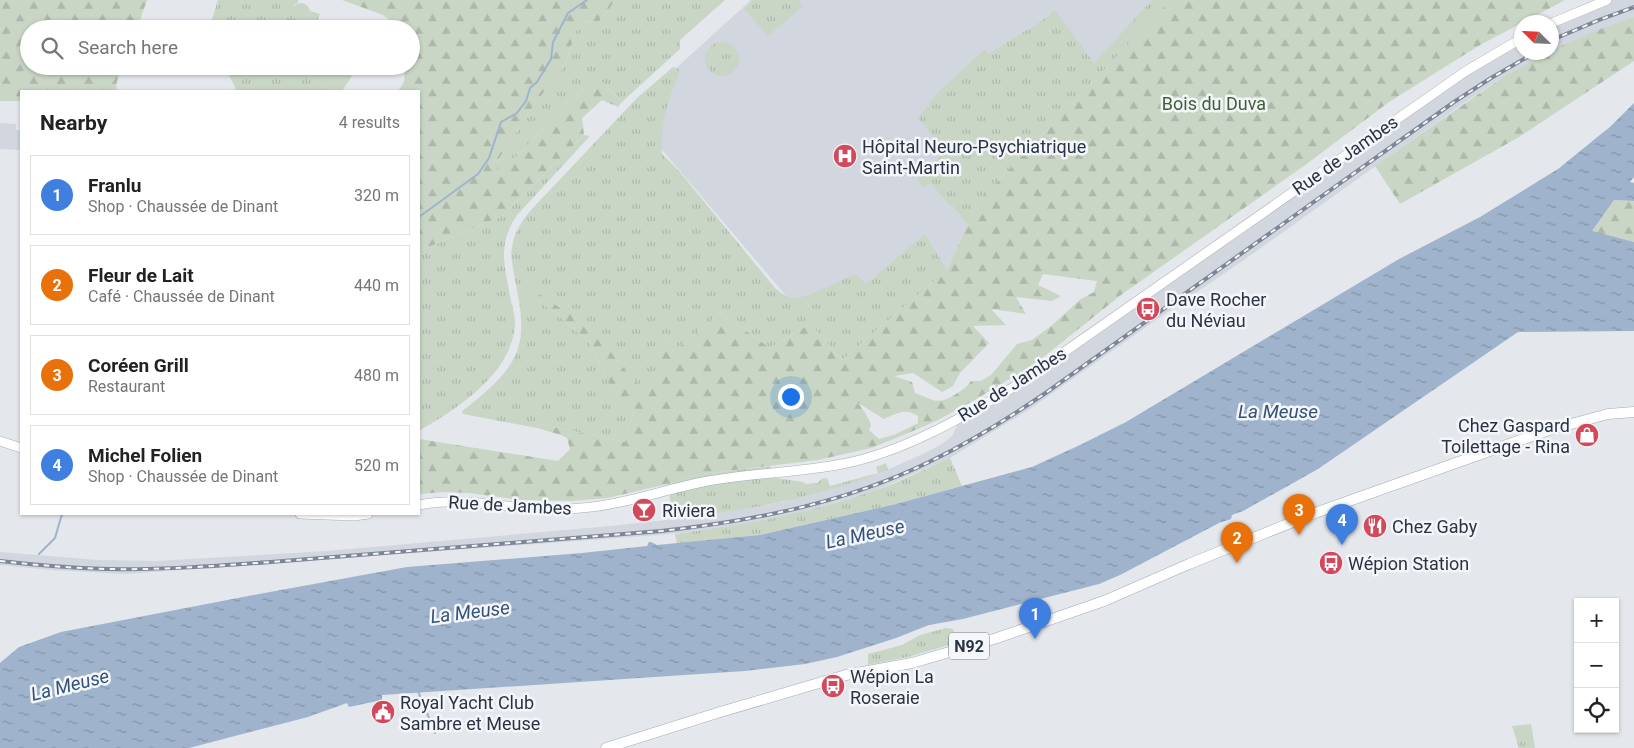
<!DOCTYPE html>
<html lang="en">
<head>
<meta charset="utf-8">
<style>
	:root { --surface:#fff; --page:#f6f6f6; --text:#222; --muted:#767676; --line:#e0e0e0; --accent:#b45309 }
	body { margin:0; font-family:Roboto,sans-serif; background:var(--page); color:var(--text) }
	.controls { position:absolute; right:15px; bottom:15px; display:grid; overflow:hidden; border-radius:0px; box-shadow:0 1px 4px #0004 }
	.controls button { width:45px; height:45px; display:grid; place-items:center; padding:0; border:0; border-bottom:1px solid var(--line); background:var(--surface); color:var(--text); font:25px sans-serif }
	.compass { position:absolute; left:1514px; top:15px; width:45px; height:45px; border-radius:50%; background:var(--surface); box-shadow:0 1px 4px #0004; rotate:294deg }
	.you { position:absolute; left:790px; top:396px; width:18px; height:18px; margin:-12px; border:4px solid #fff; border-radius:50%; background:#1a73e8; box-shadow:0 0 0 8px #1a73e833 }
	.badge { display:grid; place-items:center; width:32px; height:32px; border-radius:50%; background:var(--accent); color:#fff; font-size:16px; font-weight:700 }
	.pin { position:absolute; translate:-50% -41px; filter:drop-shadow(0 1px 2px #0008) }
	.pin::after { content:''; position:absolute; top:26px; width:18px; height:15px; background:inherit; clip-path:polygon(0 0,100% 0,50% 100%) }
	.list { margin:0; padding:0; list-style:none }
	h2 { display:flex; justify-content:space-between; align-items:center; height:65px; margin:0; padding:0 20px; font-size:21px }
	h2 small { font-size:16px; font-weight:400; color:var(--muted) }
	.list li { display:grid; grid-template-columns:32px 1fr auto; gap:15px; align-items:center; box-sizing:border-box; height:80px; margin:0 10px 10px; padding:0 10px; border:1px solid var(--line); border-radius:0px }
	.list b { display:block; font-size:19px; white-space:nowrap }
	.list p { margin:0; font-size:16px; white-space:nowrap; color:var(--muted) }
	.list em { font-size:16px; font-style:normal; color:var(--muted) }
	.icon { flex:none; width:28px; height:28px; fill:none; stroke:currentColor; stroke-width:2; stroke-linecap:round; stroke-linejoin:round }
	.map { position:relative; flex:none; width:1634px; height:748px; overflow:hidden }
	.search { position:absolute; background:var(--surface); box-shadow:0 1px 4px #0004; left:20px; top:20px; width:400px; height:55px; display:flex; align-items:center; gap:12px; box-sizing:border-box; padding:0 18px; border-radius:28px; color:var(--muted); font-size:19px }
	.panel { position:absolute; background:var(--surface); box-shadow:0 1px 4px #0004; left:20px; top:90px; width:400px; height:425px; border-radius:0px }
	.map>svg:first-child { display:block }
	.built { fill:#d2d6de }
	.grass { fill:url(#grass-tufts) }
	.forest { fill:url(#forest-firs); fill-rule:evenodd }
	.pitch { fill:#c9d6c5 }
	.water { fill:url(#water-ripples) }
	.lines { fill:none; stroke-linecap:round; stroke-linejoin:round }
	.stream { stroke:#9fb4cc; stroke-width:2 }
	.secondary-casing { stroke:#a9aeb7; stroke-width:10 }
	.primary-casing { stroke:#a3abb8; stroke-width:11 }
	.secondary { stroke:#fff; stroke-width:9 }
	.primary { stroke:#fff; stroke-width:10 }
	.rail-casing { stroke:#7d8696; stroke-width:4 }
	.rail { stroke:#f4f6f9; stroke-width:2; stroke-dasharray:5.5; stroke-linecap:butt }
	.labels { text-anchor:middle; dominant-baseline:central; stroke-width:5; stroke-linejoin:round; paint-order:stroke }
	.shield { fill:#f4f6f9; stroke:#676e7b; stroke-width:1 }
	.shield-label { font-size:16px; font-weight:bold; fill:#2b3445 }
	.park-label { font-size:18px; fill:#3f6138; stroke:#f4f6f9 }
	.poi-label { font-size:18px; fill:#2b3445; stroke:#f4f6f9; text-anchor:start }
	.street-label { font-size:18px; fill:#2b3445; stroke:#f4f6f9 }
	.water-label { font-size:19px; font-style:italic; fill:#34527a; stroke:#f4f6f9 }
</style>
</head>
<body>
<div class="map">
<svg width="1634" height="748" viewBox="0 0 1634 748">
	<defs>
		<pattern id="grass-tufts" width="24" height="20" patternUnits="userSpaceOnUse" patternTransform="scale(1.25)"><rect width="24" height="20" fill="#c9d6c5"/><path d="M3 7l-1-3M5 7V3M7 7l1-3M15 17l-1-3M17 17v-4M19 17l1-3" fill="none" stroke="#adb8ab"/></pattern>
		<pattern id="forest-firs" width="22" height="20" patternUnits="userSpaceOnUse" patternTransform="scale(1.25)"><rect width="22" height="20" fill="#c9d6c5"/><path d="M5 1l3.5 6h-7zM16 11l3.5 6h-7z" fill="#adb8ab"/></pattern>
		<pattern id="water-ripples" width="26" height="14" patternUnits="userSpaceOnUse" patternTransform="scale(1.25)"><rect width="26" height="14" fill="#9fb4cc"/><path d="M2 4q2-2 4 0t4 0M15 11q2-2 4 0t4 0" fill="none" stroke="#8293a7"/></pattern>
	</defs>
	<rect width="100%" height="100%" fill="#e4e7ec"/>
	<g class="built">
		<path d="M751,0H1171L978,202L947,270L810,324L629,111Z"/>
		<path d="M1607,0H1634V17L1615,23L1552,51V23Z"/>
		<path d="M1521,38L1522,52L1549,53L1506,75L1461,105L1251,255L1146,327L1030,409L950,458L874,491L789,516L715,529L659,535L125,574L51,570L0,565V552L98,560L157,561L327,551L611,526L702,516L783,502L878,474L925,453L942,444L952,436L961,417L987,403Z"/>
		<path d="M0,123L16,124V130H21V150L0,149Z"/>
	</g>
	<g class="grass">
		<path d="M218,0H298V3L295,4L292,12L297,20L303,21L310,14V11L320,14L314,29H209Z"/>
		<path d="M616,0H725L680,40V49L622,102L599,79L568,100L521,153L496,171L493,167L534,105L565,65L579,22L599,21Z"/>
		<path d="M754,0H798L803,6L768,36L744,9Z"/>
		<path d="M1152,0H1171L978,202L968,225L952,205L950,206L931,183L923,188L917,179L945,152L918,118L937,93L985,49L988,54L1048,17L1054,9L1094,63Z"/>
		<circle cx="722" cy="59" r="17"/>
		<path d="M224,66H304L302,70L333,91H236L235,87Z"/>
		<path d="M673,67L679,69L678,76C667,103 660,124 662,154L679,171L775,288C780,292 786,297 792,298C804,300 840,281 852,275H857L866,284L925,234L947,270L842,360L810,324L770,348L720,313L679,348L664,338L662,365L640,389L602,341L533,290L518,292L539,301L558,315L590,343L606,378L619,399L633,414L625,442L539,424L537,428L463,414L462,411C481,396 501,381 513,360C528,333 519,303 514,274C513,266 510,256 512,248C514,233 521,222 530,211L637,98Z"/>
		<path d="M584,135L590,136L518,214C496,245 505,266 511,301C513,308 515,317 515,324C512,374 458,408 419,431V251L502,216Z"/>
		<path d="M950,458L962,486L896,504L760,535L677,544L675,534C743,526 808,513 873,491C899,483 924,469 950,458Z"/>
		<path d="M886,463L888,470C819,497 747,511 673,519L668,484L693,475L770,466L776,478L803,482L805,484L818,483L821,479L827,478L830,486L878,473L876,467Z"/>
		<path d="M946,628L953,629L956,643L908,657L868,665V654L902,645L920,635Z"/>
		<path d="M1531,724L1535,748H1519L1512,726Z"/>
	</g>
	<g class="forest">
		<path d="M0,0H147L137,29H29V66H122L116,85L117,91H21V101H0Z"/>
		<path d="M342,0H616L599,21L579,22L565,65L534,105L494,166L496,170L521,153L568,100L599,79L622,102L618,107L602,100L582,118L584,135L502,216L419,251V91H398L404,82L405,66H411V29H401L383,15Z"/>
		<path d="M1171,0H1565L1480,45L1389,102L1308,163L1121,295L1036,363L973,401L936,421L906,434L871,448L818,460L693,475L668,484L607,498L571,501L521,500L469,493L445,492L419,494V439L558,461L570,449L567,438L561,435L537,428L539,424L625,442L633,414L619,399L606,378L590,343L558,315L539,301L517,292L521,289L533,290L586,325L602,341L640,388L662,365L654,352L664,338L679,348L720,313L770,348L810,324L842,360L947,270L978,202ZM1043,274L1097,281L1094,292L1081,299L1051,326L1032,340L1017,344L991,375L981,381H971C967,387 962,390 956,394C937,406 934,400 915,393L912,382L894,376L913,373L942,392L953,386L960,373L989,343L973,326L1006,325L991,309L1026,314L1016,297L1052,301L1061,296L1038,285ZM858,403L884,419C897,413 906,408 918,416V423L894,435L879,439L869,430L871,425L866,414Z"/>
		<path d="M1634,17V61L1519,137L1400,204L1375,166L1506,75L1565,44L1615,23Z"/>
		<path d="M1614,200L1634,201V242L1591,232Z"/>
	</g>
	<g class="pitch">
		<circle cx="301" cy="12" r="9"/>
		<path d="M304,66H338L352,76L342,91H333L302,70Z"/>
	</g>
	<path class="water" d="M1634,103V177L1630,182L1634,183V201L1614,200L1592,231L1634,242V331L1518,332L1318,469L1243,511L1232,515L1231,519L1219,523L1120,575L1099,584L963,619L929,625L896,638L837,657L805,664L745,671L382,695V700L349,707L347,703L308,717L189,748H0V663L19,647L61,632L259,594L407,567L582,553L647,546L649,542H651L657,545L760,535L896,504L1032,467L1080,445L1126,422L1399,259L1480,217L1558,169L1611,126Z"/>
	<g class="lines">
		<g class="stream">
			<path d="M419,217L478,174L489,158L501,122L517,113L526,101L530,88L537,82L551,59L553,42L568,13L587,0"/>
			<path d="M39,554L55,538L62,514"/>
			<path d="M418,691L435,733"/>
		</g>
		<g class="secondary-casing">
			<g id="secondary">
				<path d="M1552,23L1607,0"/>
				<path d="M0,441L21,448"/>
				<path d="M419,505C455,498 488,504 524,508C542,510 562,510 581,508C623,505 662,490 703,482C749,473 796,473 842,464C902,453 965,416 1017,385L1466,71L1522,38"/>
				<path d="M300,514L354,516L368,514"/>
			</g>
		</g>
		<g class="primary-casing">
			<path id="primary" d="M606,748L717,713L846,675L912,663L997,638L1104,601L1189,564L1315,513L1453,464L1549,430L1608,414L1634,412"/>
		</g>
		<use href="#secondary" class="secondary"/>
		<use href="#primary" class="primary"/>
		<g class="rail-casing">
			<g id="rail">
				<path d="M1552,40L1599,20L1634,7"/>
				<path d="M0,561C35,565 71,568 107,569C161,570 216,566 271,562L661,531C753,521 845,503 929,462C970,442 1009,418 1047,392L1454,102L1491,78L1536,52"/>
			</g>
		</g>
		<use href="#rail" class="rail"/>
	</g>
	<defs>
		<g id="hospital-disc" transform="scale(1.25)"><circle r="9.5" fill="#d1495b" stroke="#f4f6f9"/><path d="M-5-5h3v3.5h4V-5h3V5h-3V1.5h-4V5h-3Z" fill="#fff"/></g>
		<g id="bus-disc" transform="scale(1.25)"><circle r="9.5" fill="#d1495b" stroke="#f4f6f9"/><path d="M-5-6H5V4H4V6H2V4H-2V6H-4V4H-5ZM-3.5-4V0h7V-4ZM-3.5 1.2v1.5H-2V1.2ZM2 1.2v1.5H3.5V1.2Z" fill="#fff"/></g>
		<g id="shop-disc" transform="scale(1.25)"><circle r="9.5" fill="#d1495b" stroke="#f4f6f9"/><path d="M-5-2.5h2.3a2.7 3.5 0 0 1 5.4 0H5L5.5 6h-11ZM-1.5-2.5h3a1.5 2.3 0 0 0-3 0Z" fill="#fff"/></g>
		<g id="bar-disc" transform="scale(1.25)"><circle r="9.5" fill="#d1495b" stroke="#f4f6f9"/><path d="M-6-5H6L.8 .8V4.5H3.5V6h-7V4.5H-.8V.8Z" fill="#fff"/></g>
		<g id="restaurant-disc" transform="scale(1.25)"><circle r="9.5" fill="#d1495b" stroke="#f4f6f9"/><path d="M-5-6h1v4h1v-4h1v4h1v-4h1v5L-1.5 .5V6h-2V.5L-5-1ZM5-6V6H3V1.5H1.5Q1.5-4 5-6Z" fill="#fff"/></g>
		<g id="civic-disc" transform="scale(1.25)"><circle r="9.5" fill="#d1495b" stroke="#f4f6f9"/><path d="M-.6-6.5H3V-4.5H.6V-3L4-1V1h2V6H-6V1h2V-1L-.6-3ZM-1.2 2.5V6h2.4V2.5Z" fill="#fff"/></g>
	</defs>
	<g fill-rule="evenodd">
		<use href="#hospital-disc" x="845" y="156"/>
		<use href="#bus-disc" x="1148" y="309"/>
		<use href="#shop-disc" x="1587" y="435"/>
		<use href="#bar-disc" x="644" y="510"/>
		<use href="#restaurant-disc" x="1375" y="526"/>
		<use href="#bus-disc" x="1331" y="563"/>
		<use href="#bus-disc" x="833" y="686"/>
		<use href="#civic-disc" x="383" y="712"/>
	</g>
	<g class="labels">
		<rect class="shield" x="949" y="632.5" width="40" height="27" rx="4"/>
		<g class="shield-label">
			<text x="969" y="646">N92</text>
		</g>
		<g class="park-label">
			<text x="1214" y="103">Bois du Duva</text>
		</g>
		<g class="poi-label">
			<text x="862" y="146">Hôpital Neuro-Psychiatrique<tspan x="862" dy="21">Saint-Martin</tspan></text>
			<text x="1166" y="299">Dave Rocher<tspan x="1166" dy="21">du Néviau</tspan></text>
			<text x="1570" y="425" text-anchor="end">Chez Gaspard<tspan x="1570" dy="21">Toilettage - Rina</tspan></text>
			<text x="662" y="510">Riviera</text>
			<text x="1392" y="526">Chez Gaby</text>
			<text x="1348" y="563">Wépion Station</text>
			<text x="850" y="676">Wépion La<tspan x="850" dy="21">Roseraie</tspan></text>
			<text x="400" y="702">Royal Yacht Club<tspan x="400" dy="21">Sambre et Meuse</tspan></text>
		</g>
		<g class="street-label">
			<text transform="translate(1345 155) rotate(-35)">Rue de Jambes</text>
			<text transform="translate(1012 384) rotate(-32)">Rue de Jambes</text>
			<text transform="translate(510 505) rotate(3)">Rue de Jambes</text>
		</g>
		<g class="water-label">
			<text x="1278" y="411">La Meuse</text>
			<text transform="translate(865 534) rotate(-12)">La Meuse</text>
			<text transform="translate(470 612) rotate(-7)">La Meuse</text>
			<text transform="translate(70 685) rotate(-14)">La Meuse</text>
		</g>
	</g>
</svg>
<div class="controls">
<button>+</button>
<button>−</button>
<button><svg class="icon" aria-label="locate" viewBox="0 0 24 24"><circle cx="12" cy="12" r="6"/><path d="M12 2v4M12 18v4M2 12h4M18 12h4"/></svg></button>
</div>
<svg class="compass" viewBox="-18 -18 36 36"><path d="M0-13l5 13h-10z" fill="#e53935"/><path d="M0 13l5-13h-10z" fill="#767676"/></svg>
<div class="you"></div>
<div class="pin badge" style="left:1035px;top:639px;background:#3f7fe0">1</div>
<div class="pin badge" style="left:1237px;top:563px;background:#e8710a">2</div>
<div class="pin badge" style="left:1299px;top:535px;background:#e8710a">3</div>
<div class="pin badge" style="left:1342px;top:545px;background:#3f7fe0">4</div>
<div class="search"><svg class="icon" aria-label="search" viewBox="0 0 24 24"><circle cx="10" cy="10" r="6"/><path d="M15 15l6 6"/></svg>Search here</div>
<section class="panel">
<h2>Nearby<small>4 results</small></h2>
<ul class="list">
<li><span class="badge" style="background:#3f7fe0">1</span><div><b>Franlu</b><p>Shop · Chaussée de Dinant</p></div><em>320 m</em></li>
<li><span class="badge" style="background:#e8710a">2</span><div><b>Fleur de Lait</b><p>Café · Chaussée de Dinant</p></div><em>440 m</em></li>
<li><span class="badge" style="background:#e8710a">3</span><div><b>Coréen Grill</b><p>Restaurant</p></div><em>480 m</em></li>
<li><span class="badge" style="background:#3f7fe0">4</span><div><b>Michel Folien</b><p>Shop · Chaussée de Dinant</p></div><em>520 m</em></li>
</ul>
</section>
</div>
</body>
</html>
